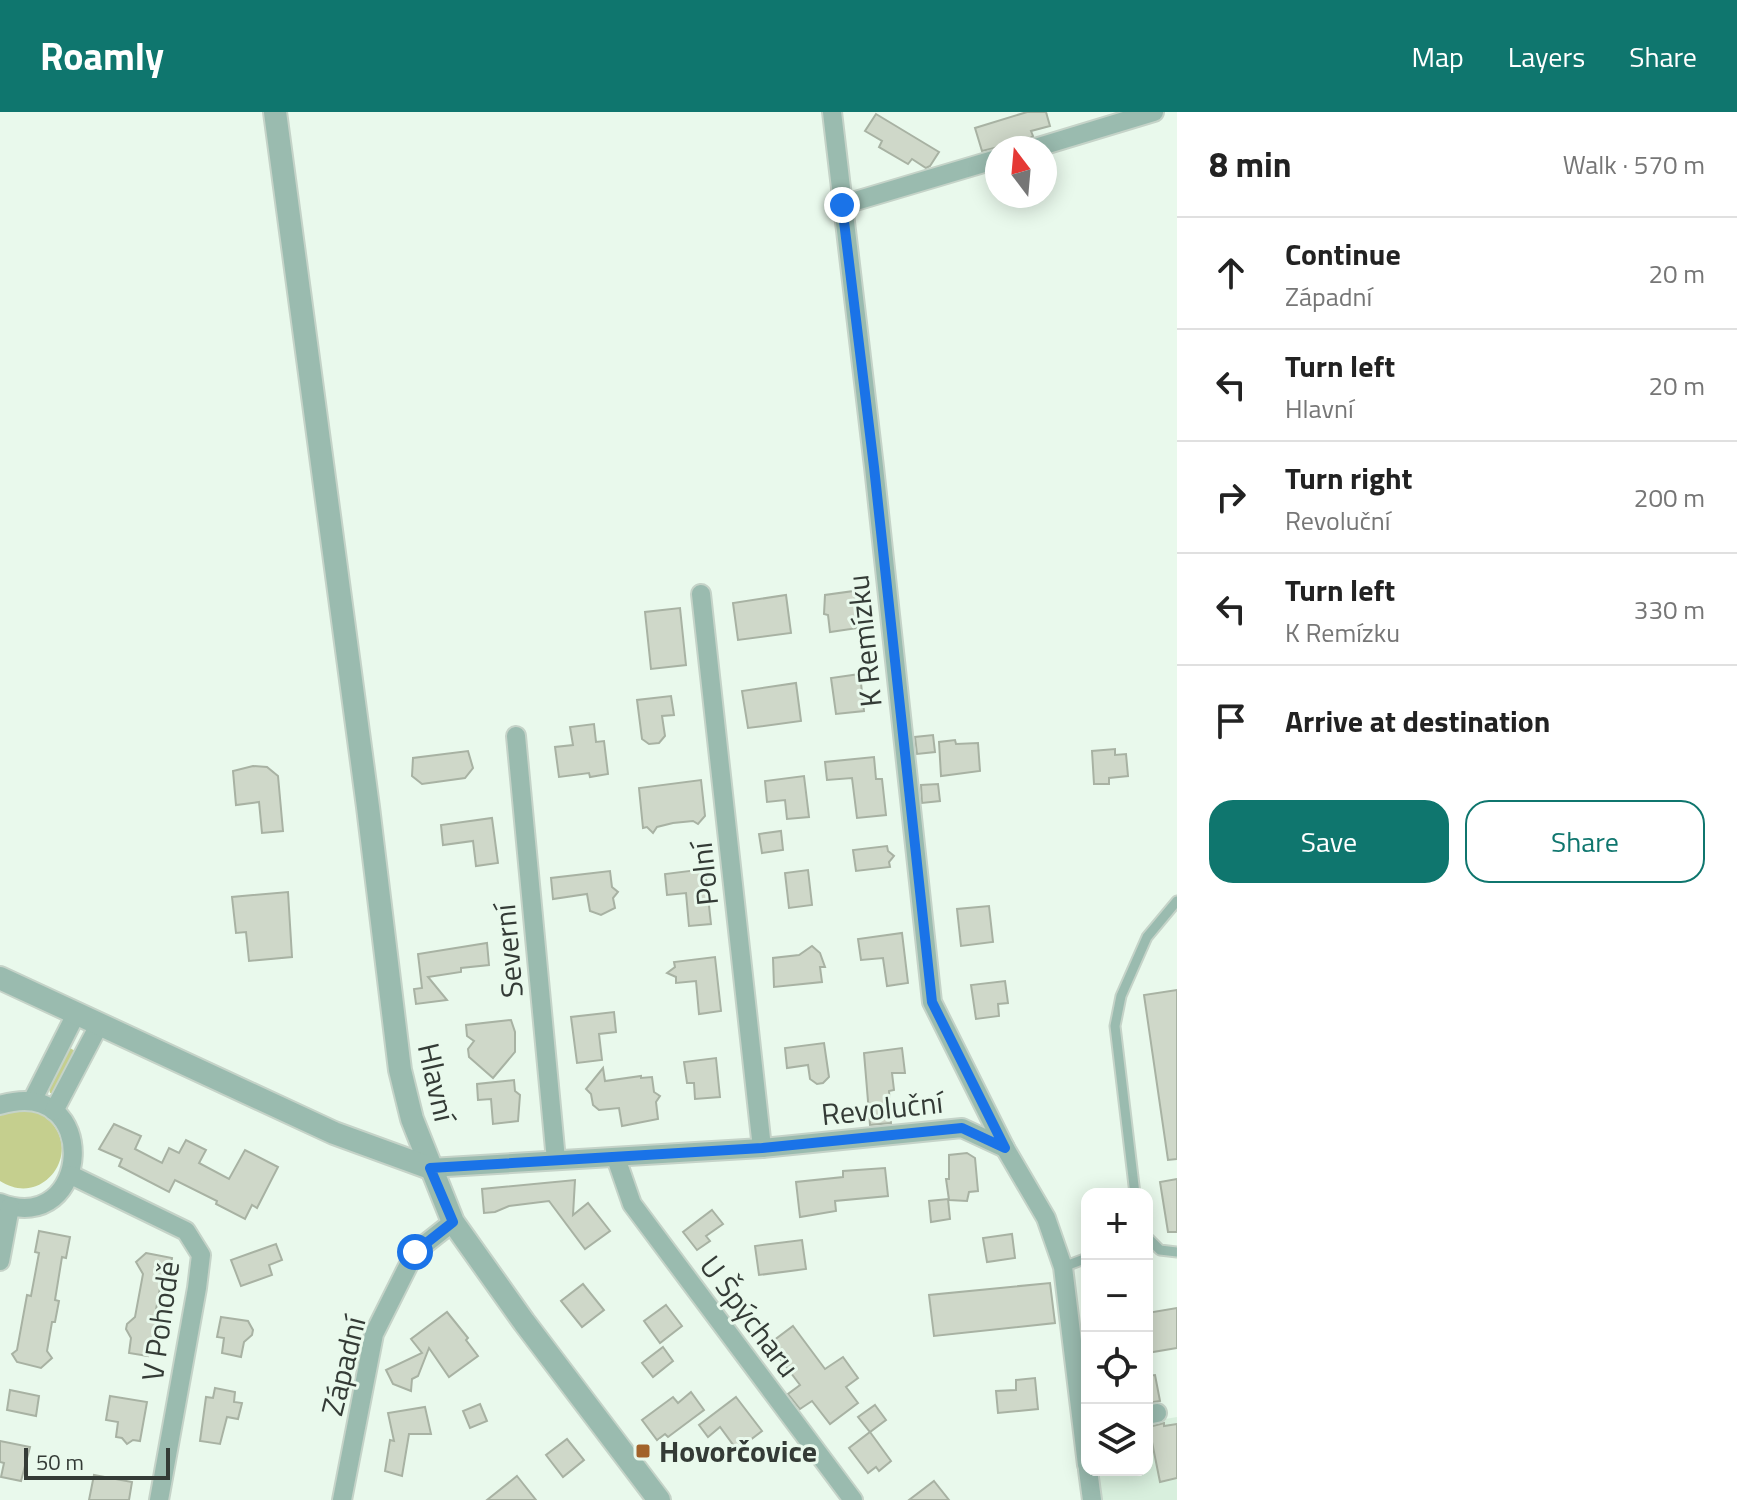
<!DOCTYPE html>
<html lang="en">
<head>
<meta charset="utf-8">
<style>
	:root { --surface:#fff; --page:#f2f2f2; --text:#222; --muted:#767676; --line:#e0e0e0; --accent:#0f766e }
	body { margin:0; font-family:"Titillium Web",sans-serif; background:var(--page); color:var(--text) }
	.controls { position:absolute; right:24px; bottom:24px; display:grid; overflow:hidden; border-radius:16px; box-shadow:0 4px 20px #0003 }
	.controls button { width:72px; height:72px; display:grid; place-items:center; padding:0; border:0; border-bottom:2px solid var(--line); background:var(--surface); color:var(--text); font:40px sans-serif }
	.compass { position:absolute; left:985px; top:24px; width:72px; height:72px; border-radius:50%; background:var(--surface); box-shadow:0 4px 20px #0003; rotate:344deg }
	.scale { position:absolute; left:24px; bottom:20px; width:146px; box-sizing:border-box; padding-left:8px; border:4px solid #343b36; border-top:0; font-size:22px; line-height:28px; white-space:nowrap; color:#343b36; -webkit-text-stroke:6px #e9f9ec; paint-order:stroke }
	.stop { position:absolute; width:24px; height:24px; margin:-18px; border:6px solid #1a73e8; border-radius:50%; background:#fff }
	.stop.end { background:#1a73e8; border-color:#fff; box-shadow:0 2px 8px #0008 }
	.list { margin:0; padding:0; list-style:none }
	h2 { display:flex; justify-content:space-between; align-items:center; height:104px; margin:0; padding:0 32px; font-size:34px }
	h2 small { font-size:26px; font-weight:400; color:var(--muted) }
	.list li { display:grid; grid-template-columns:52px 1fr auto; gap:24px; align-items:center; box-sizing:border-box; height:112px; padding:0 32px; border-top:2px solid var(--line) }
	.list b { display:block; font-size:30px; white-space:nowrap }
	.list p { margin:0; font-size:26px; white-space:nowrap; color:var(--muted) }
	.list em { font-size:26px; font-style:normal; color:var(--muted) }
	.actions { display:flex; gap:16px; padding:24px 32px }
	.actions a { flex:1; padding:18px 0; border:2px solid var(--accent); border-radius:24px; text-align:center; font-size:28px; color:var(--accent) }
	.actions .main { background:var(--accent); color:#fff }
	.icon { flex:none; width:44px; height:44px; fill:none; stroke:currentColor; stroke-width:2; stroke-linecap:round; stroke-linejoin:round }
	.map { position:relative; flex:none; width:1177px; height:1388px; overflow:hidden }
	header { display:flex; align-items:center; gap:48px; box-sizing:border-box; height:112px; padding:0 40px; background:var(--accent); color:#fff }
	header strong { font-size:38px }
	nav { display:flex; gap:44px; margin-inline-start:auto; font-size:28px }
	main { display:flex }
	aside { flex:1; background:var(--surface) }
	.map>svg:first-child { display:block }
	.built { fill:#d8efdd }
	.green { fill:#c5cf8e }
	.building { fill:#cfd8c9; stroke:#a8b2a3; stroke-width:2 }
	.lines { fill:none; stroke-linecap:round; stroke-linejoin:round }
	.service-casing { stroke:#c5d3c8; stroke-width:13 }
	.minor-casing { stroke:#c5d3c8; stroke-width:22 }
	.tertiary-casing { stroke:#c5d3c8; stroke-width:26 }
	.service { stroke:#9abbaf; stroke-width:9 }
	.minor { stroke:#9abbaf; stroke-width:18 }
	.tertiary { stroke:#9abbaf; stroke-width:22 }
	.route { stroke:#1a73e8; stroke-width:10 }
	.poi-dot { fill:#a2632a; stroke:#e9f9ec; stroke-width:3 }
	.labels { text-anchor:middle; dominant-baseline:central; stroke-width:6; stroke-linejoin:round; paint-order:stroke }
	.street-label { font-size:30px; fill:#343b36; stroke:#e9f9ec }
	.poi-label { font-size:30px; font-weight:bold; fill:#343b36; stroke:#e9f9ec; text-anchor:start }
</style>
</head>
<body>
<header>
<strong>Roamly</strong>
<nav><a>Map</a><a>Layers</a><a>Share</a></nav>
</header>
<main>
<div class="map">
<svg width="1177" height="1388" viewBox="0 0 1177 1388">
	<rect width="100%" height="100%" fill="#e9f9ec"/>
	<path class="built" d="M1177,1305V1388H1100L1096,1358H1147V1310Z"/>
	<g class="green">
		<path d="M70,936L75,939V941L54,981H50L49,976Z"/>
		<path d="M33,998C93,1025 48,1100 0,1069V1004L6,1000Z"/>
	</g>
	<g class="building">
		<path d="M1027,0H1046L1050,14L1031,19L1033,24L1027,28L982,39L975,16Z"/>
		<path d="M876,2L939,40L930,54L926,56L912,47L908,52L879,35L882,29L865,19Z"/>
		<path d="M854,479L858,516L830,520L828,503L824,502L825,483Z"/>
		<path d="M786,483L791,521L738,528L733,491Z"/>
		<path d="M680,496L686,553L651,557L645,500Z"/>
		<path d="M860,562L864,599L836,602L831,566Z"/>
		<path d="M796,571L801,609L748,616L742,579Z"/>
		<path d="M671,584L674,603L662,604L665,624L659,631L649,632L642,627L637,588Z"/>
		<path d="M594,612L596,630L604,629L608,662L590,665L589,661L559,665L555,635L573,633L570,615Z"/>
		<path d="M933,623L935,640L917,642L915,625Z"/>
		<path d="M955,628L956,632L978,631L980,659L941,664L939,630Z"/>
		<path d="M1115,637V643L1126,642L1128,664L1109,666V672H1094L1092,639Z"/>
		<path d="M468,639L473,656L465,666L422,672L412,664L413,646Z"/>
		<path d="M874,645L876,667H882L886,703L857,706L852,666L827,668L825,650Z"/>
		<path d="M253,654L267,655L278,664L283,719L262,721L259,690L236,693L233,659Z"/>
		<path d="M804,664L809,705L787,707L785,688L767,690L765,669Z"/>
		<path d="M701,668L705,704L698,712L693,709L673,711L657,715L653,721L647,715L643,716L639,676Z"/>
		<path d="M938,672L940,689L922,691L921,673Z"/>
		<path d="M492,706L498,751L476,754L473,729L443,733L441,713Z"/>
		<path d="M781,719L783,738L762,741L759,722Z"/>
		<path d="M887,734L888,739L894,744L889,750L890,755L856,759L853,738Z"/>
		<path d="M705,757L711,812L689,814L686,781L667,783L665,762Z"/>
		<path d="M808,758L812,793L789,796L785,761Z"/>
		<path d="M610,759L612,775L618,780L613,786L615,796L601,803L590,799L587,782L553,787L551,766Z"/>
		<path d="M288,780L292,845L249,849L246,820L236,821L232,785Z"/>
		<path d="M989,794L993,830L961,834L957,797Z"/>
		<path d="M902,821L908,871L887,874L883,846L861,848L858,827Z"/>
		<path d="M487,831L489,853L461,856V860L428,865L447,888L416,892L414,877L422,876L418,842Z"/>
		<path d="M812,834L820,841L825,855H820L822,870L774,875L773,846L799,843Z"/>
		<path d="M715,845L721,899L699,902L696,869L676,871V865L667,861L675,855L674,850Z"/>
		<path d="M1005,869L1008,891L998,892L999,904L976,907L971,873Z"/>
		<path d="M1177,878V1047L1168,1048L1144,883Z"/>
		<path d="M614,900L616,920L599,922L602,948L577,951L571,905Z"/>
		<path d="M511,908L515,920V940L493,966L469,945L468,937L474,929L467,924L466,913Z"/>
		<path d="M824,931L829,965L823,971L817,972L810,967L808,953L787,956L785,936Z"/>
		<path d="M902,936L905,961H892L894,978L889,979L891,1011L870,1013L864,941Z"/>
		<path d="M716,946L720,985L695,987L694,971H687L684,950Z"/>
		<path d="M603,956L605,969L641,964V966L652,965L654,980L660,984L656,990L658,1007L622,1014L619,996L599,998L593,993L591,982L586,977Z"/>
		<path d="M514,968L515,979L520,983L518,1009L493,1012L491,987L478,988L477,972Z"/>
		<path d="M114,1012L141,1024L135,1037L162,1051L169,1036L179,1041L186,1028L206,1038L199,1051L229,1067L245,1038L278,1055L257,1096L252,1093L245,1107L216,1092L217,1089L175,1068L169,1080L119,1054L122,1047L99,1037Z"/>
		<path d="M967,1041L975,1046L978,1079L969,1080L967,1089L949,1088L946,1067H949V1043Z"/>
		<path d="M885,1056L888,1084L835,1089L836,1099L800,1105L796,1070L843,1065V1059Z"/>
		<path d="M1177,1067V1120H1168L1160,1070Z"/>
		<path d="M575,1068L573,1103L588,1091L610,1119L585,1137L549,1089L509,1094L495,1100L484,1101L482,1077Z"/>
		<path d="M948,1087L950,1107L931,1110L929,1089Z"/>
		<path d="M712,1098L723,1112L706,1124L710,1129L697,1138L683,1120Z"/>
		<path d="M39,1119L70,1125L66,1146L62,1145L55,1188L59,1189L55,1210H52L47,1239L52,1246L41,1256L17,1250L12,1242L17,1238L27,1183L31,1184L39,1141L35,1140Z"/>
		<path d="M1012,1122L1015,1146L987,1150L983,1126Z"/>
		<path d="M802,1128L806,1157L759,1163L755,1134Z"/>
		<path d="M276,1132L282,1148L269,1153L272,1163L241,1174L231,1148Z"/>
		<path d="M146,1141L172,1146L169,1166L162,1165L154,1209L161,1210L157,1230L150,1229L148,1244L129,1241L131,1226L126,1217L127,1212L135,1205L143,1162L136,1150Z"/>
		<path d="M1050,1171L1055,1211L934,1224L929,1183Z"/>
		<path d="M583,1172L604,1198L582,1215L561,1189Z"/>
		<path d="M666,1193L682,1214L660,1231L644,1209Z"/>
		<path d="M1177,1196V1236L1147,1241V1201Z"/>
		<path d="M447,1200L468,1226L466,1228L478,1244L449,1265L429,1236L418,1264L412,1267L411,1279L393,1272L386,1258L422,1241L411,1227Z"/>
		<path d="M221,1205L248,1209L253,1218L252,1223L244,1230L241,1245L222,1241L224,1226L217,1225Z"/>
		<path d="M793,1214L825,1257L843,1245L858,1266L846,1275L858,1291L830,1312L812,1289L800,1297L788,1282L800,1273L769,1232Z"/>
		<path d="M663,1235L673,1249L653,1265L642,1251Z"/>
		<path d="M1155,1263L1160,1289L1147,1291V1264Z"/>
		<path d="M1035,1266L1038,1297L998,1301L996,1279L1016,1278V1268Z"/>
		<path d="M215,1276L235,1280L234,1290L242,1291L238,1307L227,1305L220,1332L200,1329L206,1285L213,1286Z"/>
		<path d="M10,1278L39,1284L36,1304L7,1298Z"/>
		<path d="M691,1280L704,1298L668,1325L665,1322L657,1328L642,1308L673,1285L678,1291Z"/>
		<path d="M110,1284L147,1290L140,1329L133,1328L127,1332L122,1326L116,1325L118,1310L106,1308Z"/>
		<path d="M736,1285L762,1319L737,1338L720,1315L708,1325L699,1313Z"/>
		<path d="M480,1292L487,1309L470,1316L463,1299Z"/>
		<path d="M875,1293L886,1308L870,1320L858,1305Z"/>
		<path d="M425,1295L431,1322H409L402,1364L385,1359L390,1328L394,1329L388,1301Z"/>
		<path d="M1164,1311V1314L1177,1312V1366L1160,1370L1149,1315Z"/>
		<path d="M870,1320L891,1349L879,1359L876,1355L868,1361L849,1336Z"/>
		<path d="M567,1327L584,1348L563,1365L546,1343Z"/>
		<path d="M0,1329L30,1335L21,1369L1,1365L4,1351L0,1350Z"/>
		<path d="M94,1363L132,1370L129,1388H89Z"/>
		<path d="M517,1364L536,1388H487Z"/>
		<path d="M934,1369L949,1388H909Z"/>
	</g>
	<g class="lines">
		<g class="service-casing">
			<g id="service">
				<path d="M1135,1082L1115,914L1121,884L1147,825L1177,789"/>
				<path d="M1147,1125L1160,1138L1177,1140"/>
				<path d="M1063,1155L1087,1146"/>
			</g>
		</g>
		<g class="minor-casing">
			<g id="minor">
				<path d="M832,0L874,355L932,890L1005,1036L1046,1106L1063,1155L1087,1353"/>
				<path d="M1035,36L1154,0"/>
				<path d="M842,93L997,47"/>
				<path d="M701,482L762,1036"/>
				<path d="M516,624L556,1048"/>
				<path d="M32,989L76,902"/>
				<path d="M0,993C102,962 92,1126 0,1091"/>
				<path d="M54,999L99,913"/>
				<path d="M616,1046L632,1092L853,1388"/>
				<path d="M430,1056L762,1036L962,1016L1005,1036"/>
				<path d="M71,1063L186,1119L201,1143L197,1176L159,1388"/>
				<path d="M0,1149L10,1095"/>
				<path d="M1147,1303L1157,1301"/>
				<path d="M1088,1358L1092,1388"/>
				<path d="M342,1388L374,1222L415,1140L453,1110"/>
			</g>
		</g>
		<g class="tertiary-casing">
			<g id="tertiary">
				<path d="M275,0L368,695L400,958L412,1007L453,1110L524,1210L659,1388"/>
				<path d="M0,866L334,1021L430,1056"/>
			</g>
		</g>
		<use href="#service" class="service"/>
		<use href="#minor" class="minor"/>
		<use href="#tertiary" class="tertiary"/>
	</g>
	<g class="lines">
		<path class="route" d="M415,1140L453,1110L430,1056L762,1036L962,1016L1005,1036L932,890L874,355L842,93"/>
	</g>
	<rect class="poi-dot" x="635" y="1331" width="16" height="16" rx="4"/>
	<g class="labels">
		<g class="street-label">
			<text transform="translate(864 529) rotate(-96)">K Remízku</text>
			<text transform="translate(704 762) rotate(-96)">Polní</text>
			<text transform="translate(508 839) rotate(-95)">Severní</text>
			<text transform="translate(437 970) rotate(77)">Hlavní</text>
			<text transform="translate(882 996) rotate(-6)">Revoluční</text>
			<text transform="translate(750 1204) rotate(53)">U Špýcharu</text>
			<text transform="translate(160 1209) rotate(-82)">V Pohodě</text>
			<text transform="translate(343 1254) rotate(-76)">Západní</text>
		</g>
		<g class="poi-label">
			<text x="659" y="1339">Hovorčovice</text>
		</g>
	</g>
</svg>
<div class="controls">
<button>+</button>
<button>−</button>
<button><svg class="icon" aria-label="locate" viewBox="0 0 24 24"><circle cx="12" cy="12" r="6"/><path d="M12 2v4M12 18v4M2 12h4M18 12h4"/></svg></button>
<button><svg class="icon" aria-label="layers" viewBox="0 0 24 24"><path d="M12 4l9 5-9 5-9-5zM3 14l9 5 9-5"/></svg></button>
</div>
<svg class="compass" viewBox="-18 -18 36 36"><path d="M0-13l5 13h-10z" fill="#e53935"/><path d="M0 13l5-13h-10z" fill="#767676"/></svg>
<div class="scale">50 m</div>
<div class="stop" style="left:415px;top:1140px"></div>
<div class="stop end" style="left:842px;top:93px"></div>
</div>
<aside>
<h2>8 min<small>Walk · 570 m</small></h2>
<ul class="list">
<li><svg class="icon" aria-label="ahead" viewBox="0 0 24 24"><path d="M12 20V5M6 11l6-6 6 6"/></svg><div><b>Continue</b><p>Západní</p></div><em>20 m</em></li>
<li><svg class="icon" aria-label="left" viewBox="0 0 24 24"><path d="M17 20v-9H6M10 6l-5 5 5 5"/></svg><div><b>Turn left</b><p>Hlavní</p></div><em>20 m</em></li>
<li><svg class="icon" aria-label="right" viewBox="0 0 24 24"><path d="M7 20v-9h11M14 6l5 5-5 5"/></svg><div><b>Turn right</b><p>Revoluční</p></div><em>200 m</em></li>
<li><svg class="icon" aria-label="left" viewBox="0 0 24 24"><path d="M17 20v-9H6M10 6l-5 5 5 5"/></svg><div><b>Turn left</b><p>K Remízku</p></div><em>330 m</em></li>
<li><svg class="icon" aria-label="arrive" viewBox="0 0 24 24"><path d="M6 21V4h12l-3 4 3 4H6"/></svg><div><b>Arrive at destination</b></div></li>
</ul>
<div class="actions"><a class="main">Save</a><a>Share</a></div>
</aside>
</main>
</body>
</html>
